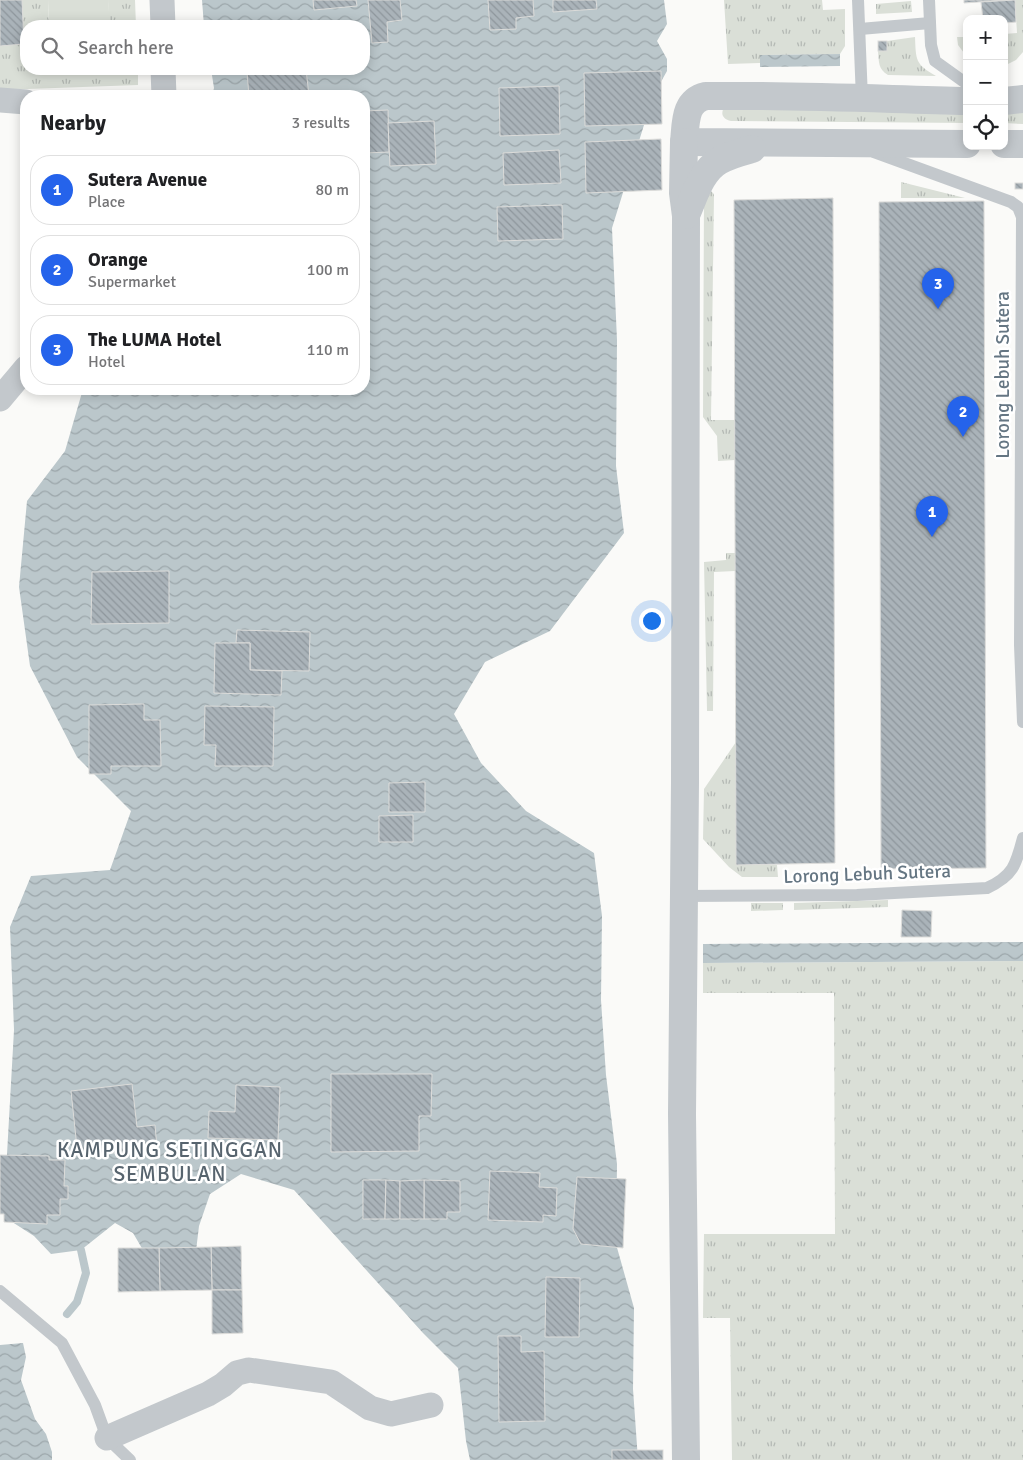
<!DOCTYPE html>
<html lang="en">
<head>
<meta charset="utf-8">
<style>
	:root { --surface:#fff; --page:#f6f6f6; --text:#202124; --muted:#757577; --line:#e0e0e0; --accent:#2563eb }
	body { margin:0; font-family:Signika,sans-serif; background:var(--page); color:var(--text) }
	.controls { position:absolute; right:15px; top:15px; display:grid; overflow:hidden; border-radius:10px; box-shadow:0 2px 12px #0003 }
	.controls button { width:45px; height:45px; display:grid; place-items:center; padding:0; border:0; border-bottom:1px solid var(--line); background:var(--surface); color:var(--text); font:25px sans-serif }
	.you { position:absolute; left:651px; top:620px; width:18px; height:18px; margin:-12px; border:4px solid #fff; border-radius:50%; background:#1a73e8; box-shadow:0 0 0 8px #1a73e833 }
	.badge { display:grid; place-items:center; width:32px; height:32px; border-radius:50%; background:var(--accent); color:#fff; font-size:16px; font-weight:700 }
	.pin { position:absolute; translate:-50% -41px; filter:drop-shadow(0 1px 2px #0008) }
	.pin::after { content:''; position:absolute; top:26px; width:18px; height:15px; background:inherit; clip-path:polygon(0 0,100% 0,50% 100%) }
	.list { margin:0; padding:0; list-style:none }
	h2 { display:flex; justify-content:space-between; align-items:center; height:65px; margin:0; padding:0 20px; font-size:21px }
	h2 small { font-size:16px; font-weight:400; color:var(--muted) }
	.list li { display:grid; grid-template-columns:32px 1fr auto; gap:15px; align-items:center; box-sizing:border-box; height:70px; margin:0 10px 10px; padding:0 10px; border:1px solid var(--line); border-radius:20px }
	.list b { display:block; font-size:19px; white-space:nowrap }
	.list p { margin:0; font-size:16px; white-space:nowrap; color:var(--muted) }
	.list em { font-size:16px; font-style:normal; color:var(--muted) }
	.icon { flex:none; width:28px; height:28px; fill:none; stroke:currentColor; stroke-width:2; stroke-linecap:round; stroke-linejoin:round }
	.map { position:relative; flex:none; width:1023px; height:1460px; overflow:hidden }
	.search { position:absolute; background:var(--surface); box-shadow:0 2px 12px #0003; left:20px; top:20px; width:350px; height:55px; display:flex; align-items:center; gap:12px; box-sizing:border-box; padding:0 18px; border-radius:20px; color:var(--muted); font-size:19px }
	.panel { position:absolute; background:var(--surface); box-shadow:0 2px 12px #0003; left:20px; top:90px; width:350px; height:305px; border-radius:20px }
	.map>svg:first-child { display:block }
	.grass { fill:url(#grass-tufts) }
	.pitch { fill:#dadfd7 }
	.water { fill:url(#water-waves) }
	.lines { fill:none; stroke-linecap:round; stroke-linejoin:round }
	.stream { stroke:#bbc7cb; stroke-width:8 }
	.building { fill:url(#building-back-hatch); stroke:#dcdcda }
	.service { stroke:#c3c8cc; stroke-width:12 }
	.minor { stroke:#c3c8cc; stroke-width:25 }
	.tertiary { stroke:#c3c8cc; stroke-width:28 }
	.labels { text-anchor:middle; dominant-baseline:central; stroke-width:5; stroke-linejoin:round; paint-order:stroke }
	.street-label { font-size:19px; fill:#657683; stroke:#fff }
	.quarter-label { font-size:21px; letter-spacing:1px; fill:#57646e; stroke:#fff }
</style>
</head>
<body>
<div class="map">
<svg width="1023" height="1460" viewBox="0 0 1023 1460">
	<defs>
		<pattern id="grass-tufts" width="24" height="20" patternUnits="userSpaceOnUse" patternTransform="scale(1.25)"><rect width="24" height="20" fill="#dadfd7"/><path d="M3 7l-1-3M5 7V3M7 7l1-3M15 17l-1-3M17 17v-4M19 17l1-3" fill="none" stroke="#b4b9b4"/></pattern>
		<pattern id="water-waves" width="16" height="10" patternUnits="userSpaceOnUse" patternTransform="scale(1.25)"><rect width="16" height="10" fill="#bbc7cb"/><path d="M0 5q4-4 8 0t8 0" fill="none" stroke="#9ca6aa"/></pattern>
		<pattern id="building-back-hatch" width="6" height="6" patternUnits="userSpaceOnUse" patternTransform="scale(1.25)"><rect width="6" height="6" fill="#aab3b9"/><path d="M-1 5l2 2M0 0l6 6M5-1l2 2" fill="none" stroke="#8e969c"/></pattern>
	</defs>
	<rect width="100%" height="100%" fill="#fafaf8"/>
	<g class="grass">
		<path d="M22,0H48L49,26L109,23L108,0H135L136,26H26V69H138V85L0,90V46L24,44Z"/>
		<path d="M724,0H822L823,10L845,9V46L840,54L761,55L760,63L728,64Z"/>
		<path d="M1015,0H1023V52L1016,60L1004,66V34L1017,33Z"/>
		<path d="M911,1L912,12L876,14V4Z"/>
		<path d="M915,37C916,60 915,64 936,76L888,75C878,69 879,62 878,51H887V41Z"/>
		<path d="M957,37H967V57L958,45Z"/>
		<path d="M725,106L967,107V123L731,121C722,119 720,113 725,106Z"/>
		<path d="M1004,108H1023V124L1004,123Z"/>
		<path d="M901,182L965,198H901Z"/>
		<path d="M709,189L714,194L711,420H735V460L718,461L717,436L703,417L704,194Z"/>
		<path d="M726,553H736L735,571L714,572L713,711H707L704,562L726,560Z"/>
		<path d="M736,742V865H777L778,877H742L729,867L703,839L704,789Z"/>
		<path d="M888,900V907L794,910V903Z"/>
		<path d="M751,903H783V910L751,911Z"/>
		<path d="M1023,961V1460H732L730,1318H703L704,1234H835L834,993H703V963Z"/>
	</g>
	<path class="pitch" d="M48,0H108L110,23L49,26Z"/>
	<g class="water">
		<path d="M202,0H664L667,24L657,41L667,59V71L653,96L612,228L617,340L616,466L624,533L550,631L485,662L454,714L481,763L526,811L594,853L602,916L601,1000L606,1075L617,1164L616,1244L634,1308L633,1389L638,1460H470L466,1441L458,1368L423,1333L294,1190L241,1174L210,1194L199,1226L196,1251L150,1262L133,1233L115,1223L81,1250L51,1254L34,1236L6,1218V1172L14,1030L10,927L31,876L110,870L131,811L77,757L30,666L19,587L27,501L65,451L83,389H364V96H212L214,88L211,69H364V26H204Z"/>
		<path d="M840,54V66L760,67V55Z"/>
		<path d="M1023,942V961L703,963V944Z"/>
		<path d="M23,1343L26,1357L21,1380L35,1419L46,1434L52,1452V1460H0V1345Z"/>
	</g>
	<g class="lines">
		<path class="stream" d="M67,1314L77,1302L86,1273L81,1250"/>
	</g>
	<g class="building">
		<path d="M0,0H22L24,44L0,46Z"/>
		<path d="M313,0H356L357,6L314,10Z"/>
		<path d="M368,0H400L402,20L387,22L388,42L372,43Z"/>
		<path d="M488,0H533L534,16L516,18V29L490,30Z"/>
		<path d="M553,0H596L597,9L553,12Z"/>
		<path d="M964,0H1006L964,3Z"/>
		<path d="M1015,0L1016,22L1004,23V19H983L981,2Z"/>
		<rect x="878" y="41" width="9" height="10"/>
		<rect x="53" y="69" width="13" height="3"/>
		<path d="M260,69H306L309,96H249L247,72L260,71Z"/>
		<path d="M661,71L662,124L585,126L584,73Z"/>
		<path d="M559,86L560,134L500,136L499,88Z"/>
		<path d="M388,110L389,152L364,153V111Z"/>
		<path d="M434,121L436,164L390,166L388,123Z"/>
		<path d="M661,139L662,190L586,193L585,142Z"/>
		<path d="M559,150L561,183L504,185L503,153Z"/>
		<rect x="1015" y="183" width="8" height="6"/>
		<path d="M833,198L835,863L736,865L734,200Z"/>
		<path d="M984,201L986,868L881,869L879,202Z"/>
		<path d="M562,205L563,239L498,241L497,207Z"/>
		<path d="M169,571V623L91,624L92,572Z"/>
		<path d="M237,630L310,632L309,671L250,670V643H236Z"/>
		<path d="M215,643H250V670L282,671L281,695L214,693Z"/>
		<path d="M144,704V720H160L161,766H111V774H89V705Z"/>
		<path d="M205,706L274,707L273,766H215L216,745H204Z"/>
		<path d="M425,782V812H389V783Z"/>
		<path d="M413,815V842H379V816Z"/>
		<path d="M902,910L932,911L931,937H901Z"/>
		<path d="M331,1074H432L431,1116H419V1151L331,1152Z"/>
		<path d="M132,1084L137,1127L155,1125L157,1148L78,1157L71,1091Z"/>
		<path d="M236,1085L280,1087L278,1140L208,1138L209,1111L235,1112Z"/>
		<path d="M0,1155L49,1156V1160H65L64,1186H68V1199H60V1215H47V1224L4,1222V1214H0Z"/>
		<path d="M490,1171L540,1173L539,1187L557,1188L556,1216L543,1215V1222L488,1220Z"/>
		<path d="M577,1177L626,1179L623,1248L581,1244L573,1229Z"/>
		<path d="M363,1180H386L385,1219H363Z"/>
		<path d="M386,1180L400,1181V1219H385Z"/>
		<path d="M424,1180L460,1181V1212H447V1219H424Z"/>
		<path d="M424,1180V1219H400V1181Z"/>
		<path d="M241,1246L242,1290H212L211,1247Z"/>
		<path d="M211,1247L212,1290L160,1291L159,1248Z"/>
		<path d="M118,1248H159L160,1291L118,1292Z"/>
		<path d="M546,1277L580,1278L579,1337H545Z"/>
		<path d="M212,1290H242L243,1333L212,1334Z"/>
		<path d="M498,1336H521V1352L544,1351L545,1421L499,1422Z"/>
		<rect x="612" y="1450" width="51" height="10"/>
	</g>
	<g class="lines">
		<g class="service">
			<path d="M858,0L862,99"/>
			<path d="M929,0L931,45L935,61L967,84"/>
			<path d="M860,29L930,23"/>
			<path d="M874,152L1011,202L1018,207L1022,217L1020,645L1023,722"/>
			<path d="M684,896L857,895L987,888C1013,876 1016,865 1023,838"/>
			<path d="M0,1291L62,1343L95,1405L107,1438L130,1460"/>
		</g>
		<g class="minor">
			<path d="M162,0L163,26"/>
			<path d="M163,69L164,96"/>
			<path d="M0,100L26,102"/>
			<path d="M0,399L26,368"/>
			<path d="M107,1438L208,1394L223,1385L237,1373L249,1370L331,1382L370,1408L391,1414L431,1405"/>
		</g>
		<g class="tertiary">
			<path d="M967,101C880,99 793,95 706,96C684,101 686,123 684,142L967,144"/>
			<path d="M1004,101L1023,99"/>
			<path d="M684,142L683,193L686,216L685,782L682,1114L686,1460"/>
			<path d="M1004,144H1023"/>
			<path d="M686,215C694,197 701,171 719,161C729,155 741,152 752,149"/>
		</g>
	</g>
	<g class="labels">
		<g class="street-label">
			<text transform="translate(1003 375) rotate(-90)">Lorong Lebuh Sutera</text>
			<text transform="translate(867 874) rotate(-2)">Lorong Lebuh Sutera</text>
		</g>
		<g class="quarter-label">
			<text x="170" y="1150">KAMPUNG SETINGGAN<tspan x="170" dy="24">SEMBULAN</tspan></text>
		</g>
	</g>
</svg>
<div class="controls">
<button>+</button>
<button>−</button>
<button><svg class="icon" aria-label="locate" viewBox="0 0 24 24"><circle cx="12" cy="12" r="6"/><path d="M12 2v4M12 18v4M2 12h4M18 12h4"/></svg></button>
</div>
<div class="you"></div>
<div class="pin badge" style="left:932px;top:537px">1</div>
<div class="pin badge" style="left:963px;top:437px">2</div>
<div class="pin badge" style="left:938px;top:309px">3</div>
<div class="search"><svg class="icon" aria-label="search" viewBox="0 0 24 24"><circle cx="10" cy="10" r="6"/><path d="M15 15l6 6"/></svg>Search here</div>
<section class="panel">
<h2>Nearby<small>3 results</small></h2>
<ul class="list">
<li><span class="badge">1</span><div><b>Sutera Avenue</b><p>Place</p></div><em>80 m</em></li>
<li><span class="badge">2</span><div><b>Orange</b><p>Supermarket</p></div><em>100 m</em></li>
<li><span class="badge">3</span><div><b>The LUMA Hotel</b><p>Hotel</p></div><em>110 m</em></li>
</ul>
</section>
</div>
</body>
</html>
